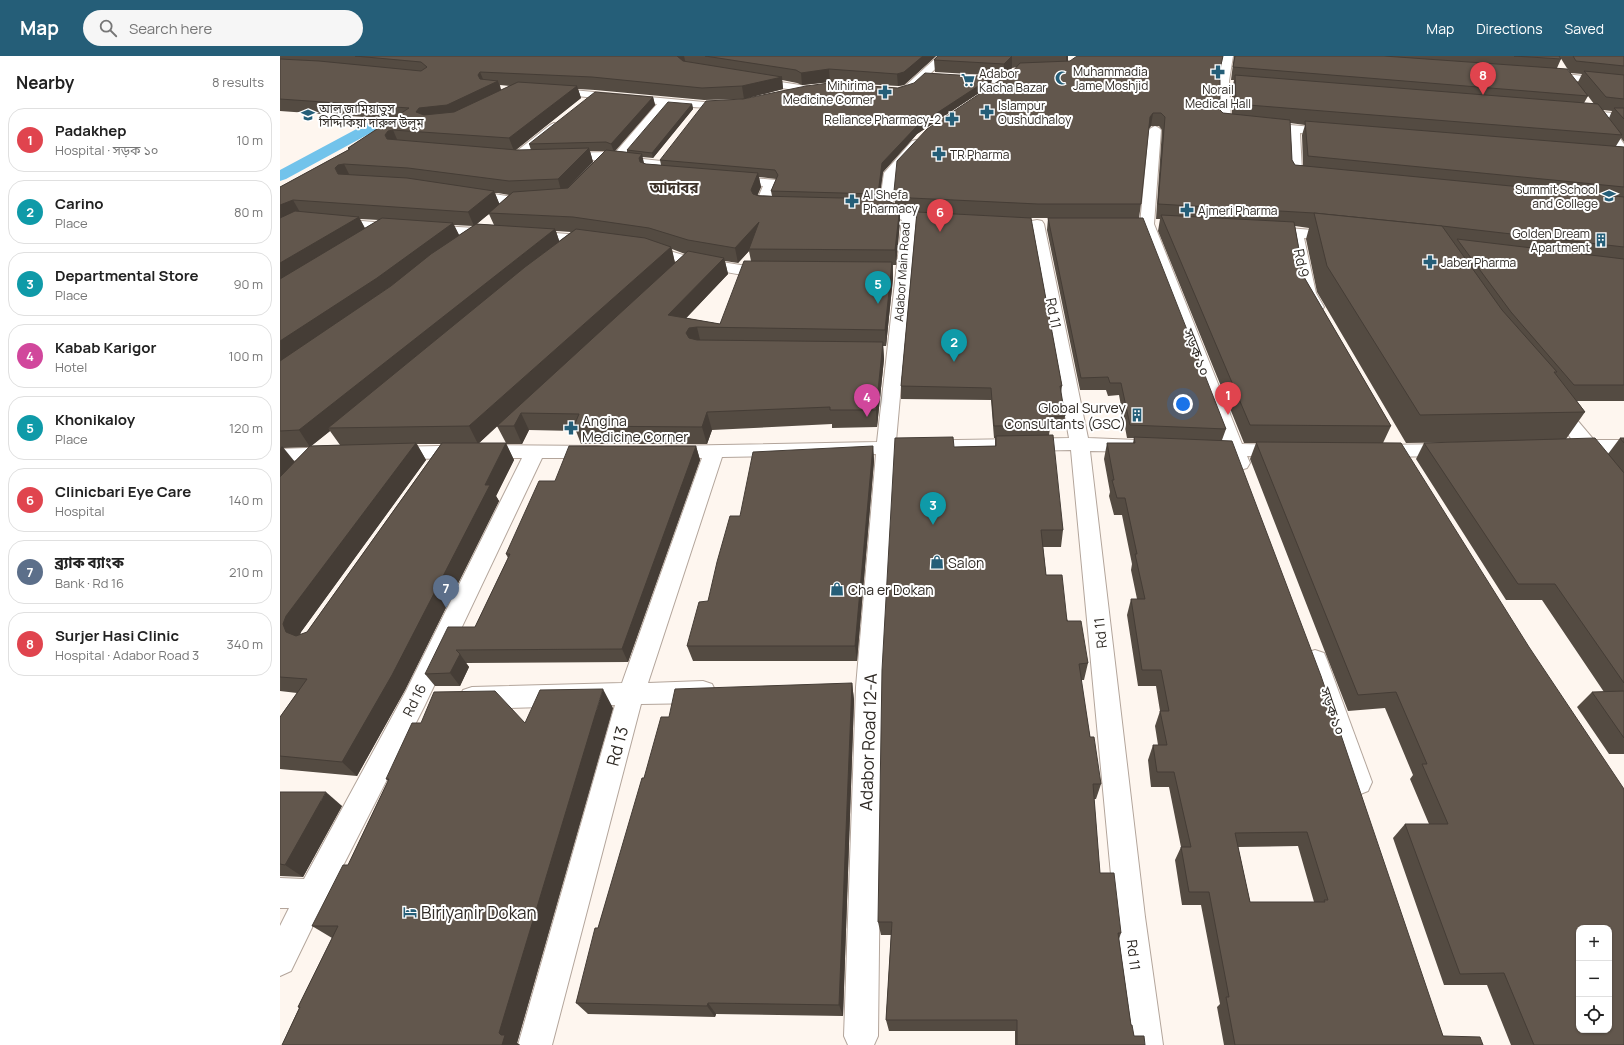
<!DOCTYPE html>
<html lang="en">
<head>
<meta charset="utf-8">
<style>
	:root { --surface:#fff; --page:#f6f6f6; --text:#222; --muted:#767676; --line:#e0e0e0; --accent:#255e78 }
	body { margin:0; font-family:Manrope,"Noto Sans Bengali",sans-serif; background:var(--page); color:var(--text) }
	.controls { position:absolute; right:12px; bottom:12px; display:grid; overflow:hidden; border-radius:8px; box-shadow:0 1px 3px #0004 }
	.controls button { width:36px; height:36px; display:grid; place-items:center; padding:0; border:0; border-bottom:1px solid var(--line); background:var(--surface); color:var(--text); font:20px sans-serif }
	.you { position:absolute; left:903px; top:348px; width:14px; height:14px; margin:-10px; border:3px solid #fff; border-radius:50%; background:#1a73e8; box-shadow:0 0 0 6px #1a73e833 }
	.badge { display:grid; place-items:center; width:26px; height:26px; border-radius:50%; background:var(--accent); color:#fff; font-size:13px; font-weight:700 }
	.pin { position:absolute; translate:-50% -33px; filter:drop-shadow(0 1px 2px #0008) }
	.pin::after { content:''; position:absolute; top:21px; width:14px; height:12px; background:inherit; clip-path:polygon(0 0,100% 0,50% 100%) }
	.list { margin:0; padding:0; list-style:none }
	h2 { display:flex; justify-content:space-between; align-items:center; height:52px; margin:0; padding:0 16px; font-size:17px }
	h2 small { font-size:13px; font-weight:400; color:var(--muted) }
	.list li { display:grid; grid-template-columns:26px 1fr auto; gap:12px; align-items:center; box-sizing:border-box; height:64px; margin:0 8px 8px; padding:0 8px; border:1px solid var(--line); border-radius:16px }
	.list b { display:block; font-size:15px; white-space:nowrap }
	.list p { margin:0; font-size:13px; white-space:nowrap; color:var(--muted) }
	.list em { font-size:13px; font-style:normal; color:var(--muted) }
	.icon { flex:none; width:22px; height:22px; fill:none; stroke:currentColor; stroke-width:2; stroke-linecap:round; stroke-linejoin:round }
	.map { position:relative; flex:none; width:1344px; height:989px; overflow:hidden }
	header { display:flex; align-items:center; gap:24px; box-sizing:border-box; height:56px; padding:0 20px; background:var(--accent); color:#fff }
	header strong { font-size:19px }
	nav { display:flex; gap:22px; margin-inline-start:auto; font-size:14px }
	.search { width:280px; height:36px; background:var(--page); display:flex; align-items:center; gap:10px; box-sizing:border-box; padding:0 14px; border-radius:22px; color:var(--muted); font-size:15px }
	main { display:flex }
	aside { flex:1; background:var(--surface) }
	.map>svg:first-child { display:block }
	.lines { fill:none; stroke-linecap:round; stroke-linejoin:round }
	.canal { fill:#72c3eb; fill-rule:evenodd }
	.minor-casing { stroke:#b3a59b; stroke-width:2 }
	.minor { fill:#fff; fill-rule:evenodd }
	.wall { fill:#544b42; fill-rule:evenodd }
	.shaded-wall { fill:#453d36 }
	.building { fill:#62574d; stroke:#453d36; fill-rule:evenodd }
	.labels { text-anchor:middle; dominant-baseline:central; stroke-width:4; stroke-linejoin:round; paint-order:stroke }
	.far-poi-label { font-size:12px; fill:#2f2a25; stroke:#fff; text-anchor:start }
	.far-street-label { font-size:12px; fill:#2f2a25; stroke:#fff }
	.street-label { font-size:14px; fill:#2f2a25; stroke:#fff }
	.poi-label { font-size:14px; fill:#2f2a25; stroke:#fff; text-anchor:start }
	.far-district-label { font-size:15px; font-weight:bold; fill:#3d3229; stroke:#fff }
	.near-street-label { font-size:17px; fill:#2f2a25; stroke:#fff }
	.near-poi-label { font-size:17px; fill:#2f2a25; stroke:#fff; text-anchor:start }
</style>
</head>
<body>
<header>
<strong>Map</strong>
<div class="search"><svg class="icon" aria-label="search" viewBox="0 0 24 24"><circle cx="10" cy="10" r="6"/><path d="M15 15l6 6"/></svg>Search here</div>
<nav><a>Map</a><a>Directions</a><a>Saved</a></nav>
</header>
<main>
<aside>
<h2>Nearby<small>8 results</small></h2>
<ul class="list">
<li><span class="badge" style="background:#e0444e">1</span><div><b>Padakhep</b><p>Hospital · সড়ক ১০</p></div><em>10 m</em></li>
<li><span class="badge" style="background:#0f9aa8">2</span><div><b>Carino</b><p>Place</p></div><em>80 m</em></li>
<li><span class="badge" style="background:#0f9aa8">3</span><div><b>Departmental Store</b><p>Place</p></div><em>90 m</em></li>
<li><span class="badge" style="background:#d1479c">4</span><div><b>Kabab Karigor</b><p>Hotel</p></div><em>100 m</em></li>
<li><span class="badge" style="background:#0f9aa8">5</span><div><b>Khonikaloy</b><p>Place</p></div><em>120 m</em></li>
<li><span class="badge" style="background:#e0444e">6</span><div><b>Clinicbari Eye Care</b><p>Hospital</p></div><em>140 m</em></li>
<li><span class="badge" style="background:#5c6f8a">7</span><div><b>ব্র্যাক ব্যাংক</b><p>Bank · Rd 16</p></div><em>210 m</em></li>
<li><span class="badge" style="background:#e0444e">8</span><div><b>Surjer Hasi Clinic</b><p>Hospital · Adabor Road 3</p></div><em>340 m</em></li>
</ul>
</aside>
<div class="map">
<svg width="1344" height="989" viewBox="0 0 1344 989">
	<rect width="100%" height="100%" fill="#fef6ef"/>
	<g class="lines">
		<path class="canal" d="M140,44L145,45L147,48L145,51L109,67L6,123L0,125V114L99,61Z"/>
		<g class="minor-casing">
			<g id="minor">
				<path d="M658,0H669L633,34L623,37L619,36L618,34L619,32L625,30Z"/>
				<path d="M943,0H953L949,25L951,64L1056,73L1058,76L1056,79L1052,80L1020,77L1022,115L1041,117L1042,120L1041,123C1032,125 1020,123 1011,121L1010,118L1008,76L941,69L939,67V25Z"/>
				<path d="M1264,16L1344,24V30L1260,21L1259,19L1260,17Z"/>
				<path d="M682,19L727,22L732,25L727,28L678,24L677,22Z"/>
				<path d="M474,22L527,30L532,33L527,36L470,27L469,25Z"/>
				<path d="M270,32L424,46L453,44L459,47C451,56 401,50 388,49L345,101L381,105L383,108L379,114L394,116L395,119L394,122L389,123L365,120L364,117L368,111L336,108L326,104L283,105L279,104L277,101L279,98L283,97L328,96L334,98L377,48L266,37L265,35Z"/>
				<path d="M1297,54L1344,58V64L1326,63L1344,88V100L1340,99L1315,62L1293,59L1291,57L1293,55Z"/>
				<path d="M274,67L278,69L280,71L278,73L241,104H233L231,101L233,98L270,69Z"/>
				<path d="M875,70L879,72L881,74L874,168L962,388L1003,389L1010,390L1013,395L1010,400L1003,401L967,400L970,407L967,412L960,414L953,412L947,400L925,399L918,397L915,393L918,389L925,387H943L860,168L869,74L871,72Z"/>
				<path d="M636,84L640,85L642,88L616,118L613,150L634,159L636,162L616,385L789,382L750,168L752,165L757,164L762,165L764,168L808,382L857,384L864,386L867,390L864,394L857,396L810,395L865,861L883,989H849L835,861L791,394L615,398L602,631L598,980L594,989H568L564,980L576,631L596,398L442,401L368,627L423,625L432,628L436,636L432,644L423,647L361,648L272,989H238L335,649L192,653L183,650L179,642L183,634L192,631L342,627L422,402H387L380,401L377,396L380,391L387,390L597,386L622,164L601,155L599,152L604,117L632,85Z"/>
				<path d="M450,120L496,124L498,127L490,145L508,146L510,149L508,152H477L475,149L483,130L445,127L444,124L445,121Z"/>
				<path d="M188,134L234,141H260L262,144L260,147C238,152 205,146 183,141L181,138L183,135Z"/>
				<path d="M21,160L106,167L214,173L219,174L221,177L219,180L214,181L106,175L23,168L0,179V169Z"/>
				<path d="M985,170L1057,176L1062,177L1064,180L1062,183L1057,184L1024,182L1036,237L1044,251L1042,254L1036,256L1030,254L1020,237L1010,180L980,177L978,174L980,171Z"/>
				<path d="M249,175L314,180L319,181L321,184L319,187L314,188L244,182L242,179L244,176Z"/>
				<path d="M366,188L410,201L467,210L495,212L498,215L495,218C479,222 462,219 446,216C416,211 390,204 361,195L359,192L361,189Z"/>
				<path d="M1274,343L1281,345L1314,384H1344V396L1325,397L1344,420V440L1337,438L1303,397H1291L1284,395L1281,391L1284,387L1293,385L1265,349L1267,345Z"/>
				<path d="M1171,388L1178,390L1181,394L1178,398L1171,400L1095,401L1088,400L1085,395L1088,390L1095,389Z"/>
				<path d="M204,389L317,390L324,391L327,396L324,401L317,402H262L144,651L43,849L11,915L0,920V870L9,852H0V822L24,823L126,635L242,402L112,403L105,402L102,397L105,392L112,391Z"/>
				<path d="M53,391L60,392L63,397L60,402L53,403L0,405V393Z"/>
				<path d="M1035,594L1044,597L1047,604L1092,726L1088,735L1078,739L1068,735L1064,726L1023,604L1026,597Z"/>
			</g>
		</g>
		<use href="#minor" class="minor"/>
	</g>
	<g class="wall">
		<path d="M0,0H656L624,29L618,30L550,26L522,29L517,27L502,24L503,33L464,43L424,44L315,34L298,33L301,42L236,94H251L249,88L373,41L375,49L335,95L347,96V94L412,48L413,53L373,102L362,101L364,108L381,109L380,104L463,43L618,32L712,21L711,29L637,78L603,116L599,143L615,148L614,135L737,11L732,12L723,20L655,16L654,4L658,0H788V5L940,13V54L943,57L952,58V34L954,24H951L954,0H1344V86L1341,82L1336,90L1344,91V345H1297L1305,356L1286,383L1328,398L1340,382H1344V417L1328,398L1344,417V698H1329L1297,651L1312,636H1324L1262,544H1226L1136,403L1144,387L1195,386L1126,387L1037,236L1026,183L1029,172L1015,170L1024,221L1111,370L1103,387L1344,989H1231L1207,929H1164L1113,782L1125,768H1149L1130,723L1133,719L1105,652L1068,655L970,403L976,387H964L878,175L880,163H876L882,74L879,70H871L868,73L861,148L859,162L946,373L942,384L1163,980L1203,989H944L937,951L940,948L921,849H902L895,804L901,791L889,731H871L868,704L873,689H878L875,670L880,655L876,630H858L847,559L851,543H857L851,514L852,508L842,459H834L829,440L830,436L824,403L827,387H853L854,382H847L839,339L828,340L826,334H800L767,174L768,162H751L782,330L781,337L785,360L784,373H770L769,379L783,474L781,491H763L766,519L808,607L804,624H801L810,681L821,728L816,743H814L820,817L841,877L839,883L851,969L854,980L865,989H735V975H609L606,964L611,879H601L598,866L674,391L715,390V382H714L711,344L621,343V330L637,157H631L620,151V165L616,209H613V222L606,290H603L604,303L597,371L552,372V368L432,374L427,388H301L296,375L249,374L242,388H226L234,404L216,440L219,445L125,634L77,720L0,713V661L17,637L0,635V131L68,94V92L112,63L0,55ZM1280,1L1290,17L1302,18L1298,26L1277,12L1281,3ZM220,29L230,30L221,34ZM1308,40L1314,48L1304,47ZM1323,54L1332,55L1329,62ZM1010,67L1025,69L1022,79L1023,109H1015L1012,104ZM310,95H325L288,132H287L313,106ZM479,121L496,123L491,135L492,140L477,139L481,131ZM215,137H218L229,139L219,148ZM209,158L214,169L197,168L206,160ZM80,163L99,164L85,172ZM174,169L193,170L179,179ZM276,175L291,176L279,185ZM392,193L405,198L395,207ZM469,195L471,205L440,268L406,262L448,218L445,205L458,207ZM217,370L226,387H199ZM50,375L60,389L31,390ZM137,388H161L27,576L20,579L21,576L146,404ZM30,391L14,406L3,392ZM1018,790L1034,846H970L958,791Z"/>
		<path d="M416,390L420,404L348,606L186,607L189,611L180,630H155L145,618L195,571L228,502L226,498L275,425Z"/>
		<path d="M593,390L594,405L577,605H413L407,590L428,545L460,460Z"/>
		<path d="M572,627L574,644L563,960L436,958L435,961L308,958L296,947L318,872L364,722L389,661Z"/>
		<path d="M333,652L237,987L240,989H2L19,952L18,951L52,882L32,870L68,809L108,725L106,723L245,667Z"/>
		<path d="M0,736L62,750L23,821L0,820Z"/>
	</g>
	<g class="shaded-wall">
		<path d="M397,0H404L406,9Z"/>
		<path d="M643,0H656L624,29L618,30L617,18Z"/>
		<path d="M732,0V12L723,20L724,8Z"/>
		<path d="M786,0H788V7L786,9Z"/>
		<path d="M549,13L550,26L522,29L521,17Z"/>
		<path d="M200,16L205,28L203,31L198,19Z"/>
		<path d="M502,21L503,33L464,43L462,30Z"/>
		<path d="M712,21L711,29L637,78L603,116L599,146L598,138L602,107L637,70Z"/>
		<path d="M218,25L222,37L173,62L145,65L136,56L139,52Z"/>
		<path d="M297,30L301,42L234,95L229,82Z"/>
		<path d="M373,41L375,49L334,96L331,88Z"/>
		<path d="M412,48L413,53L373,102L372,97Z"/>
		<path d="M873,57L871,70L868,74L870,61Z"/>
		<path d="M113,74L119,88L112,92L105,79L108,75Z"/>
		<path d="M309,92L313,106L282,138L278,123Z"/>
		<path d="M362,98L365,112L363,116L359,102Z"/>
		<path d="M64,108L71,122L63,126L55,112L58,109Z"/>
		<path d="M478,117L481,131L474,148L471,134Z"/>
		<path d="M214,135L220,149L209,157V158L194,170L188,156Z"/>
		<path d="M13,144L21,158L0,167V149Z"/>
		<path d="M620,150V165L616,209L615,194Z"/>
		<path d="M79,161L86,175L0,227V207Z"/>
		<path d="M479,166L469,193V195L458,207L455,192Z"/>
		<path d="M173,167L180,181L0,308V285Z"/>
		<path d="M275,173L280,187L48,372L50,375L30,391L19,374Z"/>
		<path d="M391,191L395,207L198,388L189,370Z"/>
		<path d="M444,202L448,218L393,276L388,259Z"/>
		<path d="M612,206L613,222L606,290L605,274Z"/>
		<path d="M417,271L421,288L410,294L406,277L409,272Z"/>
		<path d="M603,286L604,303L597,371L596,354Z"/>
		<path d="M427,356L432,374L427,388L422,371Z"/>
		<path d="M241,357L249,374L242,388L234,370Z"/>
		<path d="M136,387L146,404L21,576L18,583L6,576L3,568L6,560Z"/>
		<path d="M226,387L234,404L216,440L219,445L125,634L77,720L62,706Z"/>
		<path d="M2,390L15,406L0,422V393Z"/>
		<path d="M416,390L420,404L348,606L342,593Z"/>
		<path d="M593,390L594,405L577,605L575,590Z"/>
		<path d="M180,598L189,611L180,630L170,617Z"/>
		<path d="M572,627L574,644L563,960L559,949Z"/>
		<path d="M323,633L333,652L237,987L240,989H222L221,979L219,977Z"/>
		<path d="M46,736L62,750L23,821L5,809Z"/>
		<path d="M428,947L436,958L435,961L427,950Z"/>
	</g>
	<g class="building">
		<path d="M75,0H398H397L403,5L502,21L462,30L422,32L312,21L200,16L198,19L200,23L218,25L167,49L139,52L136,56L144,59L174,56L238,26L297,30L229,82L113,74L108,75L105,79L107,83L237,94L309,92L278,123L229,125L128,112L64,108L58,109L55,112L58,118L127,122L214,135L188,156L13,144L0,149V131L70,93L68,92L129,52L0,43V3L39,5L141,15L147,11L141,6Z"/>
		<path d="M425,0H643L624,16L617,18L549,13L521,17L516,14Z"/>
		<path d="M658,0H732L724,8L654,4Z"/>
		<path d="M797,0H943L940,13V54L943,57L1010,64L1012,104L1015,109L1344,141V191L1162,170L1034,157L878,148L885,61L881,57H873L870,61L861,148H758L631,142L614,135L617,105L647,73L732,16L740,7L790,5Z"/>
		<path d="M955,0H1104L1287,13L1308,40L953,11Z"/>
		<path d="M1234,0H1279L1281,3Z"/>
		<path d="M1293,0H1344V10L1296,5Z"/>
		<path d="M1304,15L1344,19V43L1326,41Z"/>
		<path d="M645,17L712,21L637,70L602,107L598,138L491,135L498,119L495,114L380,104L426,45L463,43L526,30L549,27L618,32L634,27Z"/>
		<path d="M955,19L1318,48L1342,79L956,48Z"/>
		<path d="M315,36L373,41L331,88L326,86L249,88Z"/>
		<path d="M388,46L412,48L372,97L347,94Z"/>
		<path d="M1334,52H1344V63Z"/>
		<path d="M1025,65L1344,91V131L1028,100Z"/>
		<path d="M326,94L362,98L359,102L360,106L366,108L478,117L471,134L473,138L479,140L603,143L620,150L615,194L469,193L479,166L455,192L408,184L369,172L293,161L209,157L233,136L288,132Z"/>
		<path d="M15,155L79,161L0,207V162Z"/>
		<path d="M637,156L751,162L782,330H780L785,360L769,361L770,369L714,370L711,332L621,330Z"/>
		<path d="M1034,157L1162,170L1222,254L1277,316H1274L1305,356L1140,359L1047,210Z"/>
		<path d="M881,159L1014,166L1024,221L1111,370L970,369Z"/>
		<path d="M102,162L173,167L97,222L0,285V223Z"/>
		<path d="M768,162H863L946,373L850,369L841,327H830L828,321L801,322Z"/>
		<path d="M196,168L275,173L19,374L0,375V305L111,230L151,198Z"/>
		<path d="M296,173L365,182L391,191L189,370L48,372L245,211Z"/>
		<path d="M1177,183L1344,203V329H1294L1231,256Z"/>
		<path d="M408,195L444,202L388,259L440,268L464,205L612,206L605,274L417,271L409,272L406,277L409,282L417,284L603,286L596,354H550V351L427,356L422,371L294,370L299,358L241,357L234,370H217Z"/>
		<path d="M773,379L783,474H761L766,519H782L787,565H801L808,607L799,608L810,681H814L821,728H813L820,817H834L841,877H838L851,969H852L854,980H864L865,989H737V964H606L612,866H598L602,614L615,382L673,381L674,391L716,390V380Z"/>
		<path d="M854,381L952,385L1041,620L1163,980L1200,981L1203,989H955L946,941H949L929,836H909L901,791H911L894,716H877L873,689H887L880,655H889L881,614H862L851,543H865L855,498H857L845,442H837L832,424H834L827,387H855ZM1027,776L1048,844H1044L1045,846H970L955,777Z"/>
		<path d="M1315,382L1344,417V627L1275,528H1238L1144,387Z"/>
		<path d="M1340,382H1344V387Z"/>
		<path d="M976,386L1121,387L1249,591L1344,733V989H1254L1224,917L1180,918L1125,768H1168L1142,708H1147L1116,636L1078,639ZM1299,872H1329V974H1299Z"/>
		<path d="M136,387L6,560L3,568L6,576L16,580L27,576L162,387H226L205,429H210L112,619L62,706L0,700V661L27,623L0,621V421L30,390Z"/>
		<path d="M289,390H416L342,593L176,594L180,598L170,617L145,618L168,571H195L230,498H226L259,425H275Z"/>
		<path d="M593,390L575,590H407L419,546L428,545L437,506L450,460H460L473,396Z"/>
		<path d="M572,627L559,949L428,947L427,950L296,947L315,872H318L362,722H364L381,661H389L395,633Z"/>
		<path d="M323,633L219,977L221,979H225L222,989H2L20,951H18L58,870H32L63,809H68L109,723H106L132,667H141L154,636L215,635L245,667L260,634Z"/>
		<path d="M1344,635V682L1312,636Z"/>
		<path d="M0,736H46L5,809L0,808Z"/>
	</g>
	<defs>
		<g id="pharmacy-bare" transform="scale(1.08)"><path d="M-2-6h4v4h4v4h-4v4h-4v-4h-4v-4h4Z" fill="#255e78" stroke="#fff" stroke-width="2.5" paint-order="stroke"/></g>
		<g id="mosque-bare" transform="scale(1.08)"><path d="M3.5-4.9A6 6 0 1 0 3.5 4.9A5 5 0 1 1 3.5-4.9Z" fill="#255e78" stroke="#fff" stroke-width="2.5" paint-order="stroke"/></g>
		<g id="supermarket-bare" transform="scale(1.08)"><path d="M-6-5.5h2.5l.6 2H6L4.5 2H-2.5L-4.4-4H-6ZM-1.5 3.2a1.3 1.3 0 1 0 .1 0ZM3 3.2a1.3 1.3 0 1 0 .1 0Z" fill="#255e78" stroke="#fff" stroke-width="2.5" paint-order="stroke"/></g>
		<g id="university-bare" transform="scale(1.08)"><path d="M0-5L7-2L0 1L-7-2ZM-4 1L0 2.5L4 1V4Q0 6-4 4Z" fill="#255e78" stroke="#fff" stroke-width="2.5" paint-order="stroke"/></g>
		<g id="school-bare" transform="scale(1.08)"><path d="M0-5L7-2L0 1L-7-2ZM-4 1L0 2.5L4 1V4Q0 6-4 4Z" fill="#255e78" stroke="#fff" stroke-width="2.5" paint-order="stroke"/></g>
		<g id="building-bare" transform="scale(1.08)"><path d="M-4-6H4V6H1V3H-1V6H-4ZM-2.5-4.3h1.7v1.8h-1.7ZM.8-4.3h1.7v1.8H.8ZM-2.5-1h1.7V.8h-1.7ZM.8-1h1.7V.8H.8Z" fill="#255e78" stroke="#fff" stroke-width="2.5" paint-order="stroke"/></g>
		<g id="shop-bare" transform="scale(1.08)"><path d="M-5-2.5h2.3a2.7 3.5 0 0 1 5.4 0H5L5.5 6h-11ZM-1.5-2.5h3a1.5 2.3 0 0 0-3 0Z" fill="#255e78" stroke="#fff" stroke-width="2.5" paint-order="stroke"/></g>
		<g id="hotel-bare" transform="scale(1.08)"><path d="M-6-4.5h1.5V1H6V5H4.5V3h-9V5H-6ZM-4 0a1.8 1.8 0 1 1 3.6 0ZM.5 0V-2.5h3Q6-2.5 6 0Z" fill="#255e78" stroke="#fff" stroke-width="2.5" paint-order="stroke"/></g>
	</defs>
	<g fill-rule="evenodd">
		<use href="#pharmacy-bare" x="938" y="16"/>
		<use href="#mosque-bare" x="782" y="22"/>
		<use href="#supermarket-bare" x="688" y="24"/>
		<use href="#pharmacy-bare" x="605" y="36"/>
		<use href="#pharmacy-bare" x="707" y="56"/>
		<use href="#university-bare" x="28" y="59"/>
		<use href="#pharmacy-bare" x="672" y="63"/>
		<use href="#pharmacy-bare" x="659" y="98"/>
		<use href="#school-bare" x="1329" y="140"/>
		<use href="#pharmacy-bare" x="572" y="145"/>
		<use href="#pharmacy-bare" x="907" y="154"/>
		<use href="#building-bare" x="1321" y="184"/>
		<use href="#pharmacy-bare" x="1150" y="206"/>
		<use href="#building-bare" x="857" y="359"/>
		<use href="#pharmacy-bare" x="291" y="372"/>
		<use href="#shop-bare" x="657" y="506"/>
		<use href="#shop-bare" x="557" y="533"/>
		<use href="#hotel-bare" x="130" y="856"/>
	</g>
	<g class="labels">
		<g class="far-poi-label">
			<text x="793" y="15">Muhammadia<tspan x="793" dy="14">Jame Moshjid</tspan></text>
			<text x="699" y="17">Adabor<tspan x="699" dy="14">Kacha Bazar</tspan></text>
			<text x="594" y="29" text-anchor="end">Mihirima<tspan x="594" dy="14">Medicine Corner</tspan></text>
			<text x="938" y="33" text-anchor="middle">Norail<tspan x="938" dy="14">Medical Hall</tspan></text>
			<text x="718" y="49">Islampur<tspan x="718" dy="14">Oushudhaloy</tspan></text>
			<text x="39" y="52">আল জামিয়াতুস<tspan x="39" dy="14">সিদ্দিকিয়া দারুল উলুম</tspan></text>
			<text x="661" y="63" text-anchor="end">Reliance Pharmacy-2</text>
			<text x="670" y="98">TR Pharma</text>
			<text x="1318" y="133" text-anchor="end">Summit School<tspan x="1318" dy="14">and College</tspan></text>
			<text x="583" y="138">Al Shefa<tspan x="583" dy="14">Pharmacy</tspan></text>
			<text x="918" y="154">Ajmeri Pharma</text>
			<text x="1310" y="177" text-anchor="end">Golden Dream<tspan x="1310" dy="14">Apartment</tspan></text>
			<text x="1161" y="206">Jaber Pharma</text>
		</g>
		<g class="far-street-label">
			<text transform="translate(622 216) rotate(-86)">Adabor Main Road</text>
		</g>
		<g class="street-label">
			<text transform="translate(1022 207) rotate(79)">Rd 9</text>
			<text transform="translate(774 257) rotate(79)">Rd 11</text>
			<text transform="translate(917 296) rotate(69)">সড়ক ১০</text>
			<text transform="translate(820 577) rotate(-96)">Rd 11</text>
			<text transform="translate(134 644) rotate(-63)">Rd 16</text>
			<text transform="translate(1053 655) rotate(71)">সড়ক ১০</text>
			<text transform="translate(854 899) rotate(83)">Rd 11</text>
		</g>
		<g class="poi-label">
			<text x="846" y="351" text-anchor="end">Global Survey<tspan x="846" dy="16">Consultants (GSC)</tspan></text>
			<text x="302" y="364">Angina<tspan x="302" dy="16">Medicine Corner</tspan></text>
			<text x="668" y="506">Salon</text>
			<text x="568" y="533">Cha er Dokan</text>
		</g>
		<g class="far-district-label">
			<text x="394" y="131">আদাবর</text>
		</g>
		<g class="near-street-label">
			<text transform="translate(588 686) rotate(-88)">Adabor Road 12-A</text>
			<text transform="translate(337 690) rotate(-75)">Rd 13</text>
		</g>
		<g class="near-poi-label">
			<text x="141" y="856">Biriyanir Dokan</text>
		</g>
	</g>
</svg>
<div class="controls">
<button>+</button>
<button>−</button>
<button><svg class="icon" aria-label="locate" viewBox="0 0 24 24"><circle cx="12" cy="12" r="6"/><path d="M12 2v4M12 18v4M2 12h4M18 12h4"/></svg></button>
</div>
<div class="you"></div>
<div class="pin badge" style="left:948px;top:359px;background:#e0444e">1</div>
<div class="pin badge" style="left:674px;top:306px;background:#0f9aa8">2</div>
<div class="pin badge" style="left:653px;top:469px;background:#0f9aa8">3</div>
<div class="pin badge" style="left:587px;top:361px;background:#d1479c">4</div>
<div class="pin badge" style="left:598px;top:248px;background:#0f9aa8">5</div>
<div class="pin badge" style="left:660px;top:176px;background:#e0444e">6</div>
<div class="pin badge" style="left:166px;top:552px;background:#5c6f8a">7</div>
<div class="pin badge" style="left:1203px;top:39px;background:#e0444e">8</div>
</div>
</main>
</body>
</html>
